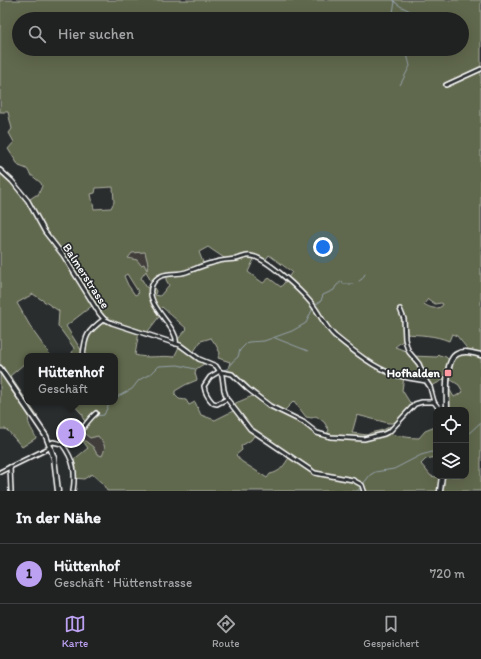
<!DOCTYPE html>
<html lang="de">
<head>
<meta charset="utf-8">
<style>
	:root { --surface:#202222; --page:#282a2a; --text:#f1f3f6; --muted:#a2a4a5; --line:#3d3f40; --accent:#bca0f2 }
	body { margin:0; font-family:Itim,sans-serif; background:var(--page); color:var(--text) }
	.controls { position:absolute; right:12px; bottom:12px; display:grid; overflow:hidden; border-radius:8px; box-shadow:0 4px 16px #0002 }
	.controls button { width:36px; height:36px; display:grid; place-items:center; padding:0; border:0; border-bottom:1px solid var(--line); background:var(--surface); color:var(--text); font:20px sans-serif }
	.you { position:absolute; left:323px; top:247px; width:14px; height:14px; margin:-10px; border:3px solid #fff; border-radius:50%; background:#1a73e8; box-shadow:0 0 0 6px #1a73e833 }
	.badge { display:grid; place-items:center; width:26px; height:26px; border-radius:50%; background:var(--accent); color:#111; font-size:13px; font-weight:700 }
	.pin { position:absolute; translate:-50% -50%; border:2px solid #fff; box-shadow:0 1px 4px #0006 }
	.popup { position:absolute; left:24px; top:353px; width:94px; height:52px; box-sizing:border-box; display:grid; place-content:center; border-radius:8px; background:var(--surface); filter:drop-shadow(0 1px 3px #0005); font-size:13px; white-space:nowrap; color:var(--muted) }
	.popup b { font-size:15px; color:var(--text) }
	.popup::after { content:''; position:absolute; left:50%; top:100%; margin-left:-8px; border:8px solid transparent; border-top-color:var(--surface) }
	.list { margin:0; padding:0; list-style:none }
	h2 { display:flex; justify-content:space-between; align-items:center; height:52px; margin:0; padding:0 16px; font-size:17px }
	h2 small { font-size:13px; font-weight:400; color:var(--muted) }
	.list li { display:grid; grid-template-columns:26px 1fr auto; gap:12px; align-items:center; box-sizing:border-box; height:60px; padding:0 16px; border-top:1px solid var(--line) }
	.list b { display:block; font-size:15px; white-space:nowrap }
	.list p { margin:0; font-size:13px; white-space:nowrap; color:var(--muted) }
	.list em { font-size:13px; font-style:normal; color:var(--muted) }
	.icon { flex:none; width:22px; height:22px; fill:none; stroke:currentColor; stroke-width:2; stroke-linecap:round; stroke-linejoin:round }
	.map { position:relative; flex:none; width:481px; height:491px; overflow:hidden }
	.search { position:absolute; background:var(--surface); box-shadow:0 4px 16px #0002; left:12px; right:12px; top:12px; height:44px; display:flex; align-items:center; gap:10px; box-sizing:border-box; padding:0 14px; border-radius:22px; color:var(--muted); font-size:15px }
	.sheet { height:112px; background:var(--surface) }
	nav { display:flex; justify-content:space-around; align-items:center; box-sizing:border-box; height:56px; border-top:1px solid var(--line); background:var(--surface); font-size:11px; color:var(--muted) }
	nav a { display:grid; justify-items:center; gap:2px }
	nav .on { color:var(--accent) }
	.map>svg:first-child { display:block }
	.built { fill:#403e3b }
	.green { fill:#61684e; stroke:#b0b4a6; fill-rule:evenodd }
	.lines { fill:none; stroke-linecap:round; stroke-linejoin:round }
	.stream { stroke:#95a2ab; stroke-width:1 }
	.street-casing { stroke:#fff; stroke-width:6 }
	.secondary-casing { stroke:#fff; stroke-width:7 }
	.street { stroke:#2a2d2e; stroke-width:3 }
	.secondary { stroke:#2a2d2e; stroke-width:4 }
	.poi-dot { fill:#ff9aa2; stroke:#2a2d2e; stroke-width:1.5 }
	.labels { text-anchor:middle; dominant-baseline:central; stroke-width:3.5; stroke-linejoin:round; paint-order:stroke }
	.street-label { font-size:12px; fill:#fff; stroke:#2a2d2e }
	.poi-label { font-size:12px; font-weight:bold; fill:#fff; stroke:#2a2d2e; text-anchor:end }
</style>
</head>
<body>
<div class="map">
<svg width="481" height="491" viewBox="0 0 481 491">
	<rect width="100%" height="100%" fill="#2a2d2e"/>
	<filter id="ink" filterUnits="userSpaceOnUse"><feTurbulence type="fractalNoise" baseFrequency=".025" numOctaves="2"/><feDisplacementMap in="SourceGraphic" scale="8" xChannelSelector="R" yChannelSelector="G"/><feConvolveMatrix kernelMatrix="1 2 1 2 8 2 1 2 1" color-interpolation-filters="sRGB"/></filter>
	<g filter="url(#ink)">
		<g class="built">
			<path d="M145,252L148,264L147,271L141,265L127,258L132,253Z"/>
			<path d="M85,435L90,438L98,435L104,444L105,450L102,456L96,454L93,447L84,440L85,438Z"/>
		</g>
		<path class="green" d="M0,0H481V491H107L103,484L92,474L84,479L74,478L72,461L88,448L82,440H84L93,447L97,454L102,456C107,446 104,444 98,436L90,438L81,431L86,422L83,419V415L71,402H115V356H71L74,348L58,326L59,311L33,294L17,303L33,331L51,356H27V367L24,364L10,376L38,417L36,419L31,413C24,422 33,429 36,438L22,447L8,431L5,429H0V170L27,201L36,195H38L42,186L41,183L30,174L27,169L19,166L8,149L14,142L9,133L12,129L8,112H0ZM19,19H462V49H19ZM113,187L114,202L111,208L94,209L91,194L95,193L96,188ZM208,247L227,260L204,265L199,252ZM145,252L148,264L147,270L144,264L141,265L137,260L128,258L132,253ZM269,255L292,272L281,287L269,278L263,283L248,272L255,257L264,262ZM146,271L151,282H154L160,276L166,275V280L169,285L160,296L155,295L156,291L152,285L147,288L141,278ZM127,274L139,293L135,295L128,285L124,276ZM428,299L435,304L441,303L443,304L442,306C436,310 430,308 424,304ZM93,305L103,319L87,335L83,353L66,326ZM162,307L187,329L177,340L176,344L180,345L174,357C161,355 148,359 135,355L139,332L146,334L161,314L159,310ZM405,334C420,335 435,335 449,341L452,334L457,336L470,352L454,355L450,361L446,357L439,355L437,357L412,356L409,352L395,347L405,339ZM211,338L216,345L220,353L218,358L230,362L227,372L236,377L255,395L231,405L235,410L215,420L201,415L195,402L189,405L186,400L179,399L175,395V391L185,385L197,380L195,373L196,369L207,362L192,354L201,341ZM447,373L448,378L459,385L463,392L454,397L448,387L447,410H466V476H442L441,478L431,476L421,464L426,459L436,457L435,427L425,431L419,438C408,438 398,436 388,433L393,428L390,426C381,433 374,430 367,435L352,433L357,415L388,423H397L412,406L402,390L404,377L427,383L430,387L443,380ZM294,401L306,417L312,418L316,416L324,422L329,430L326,436L317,433L303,422L283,412ZM256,433L290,456C284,465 281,472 270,474L267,478L241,461L236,455L242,450L241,446L251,440Z"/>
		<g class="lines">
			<g class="stream">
				<path d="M393,0L395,2L393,12L394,19"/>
				<path d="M395,2L400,6L418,15"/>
				<path d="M400,85L410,66L407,54"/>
				<path d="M359,281L362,279L365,274"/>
				<path d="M315,305L321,301L323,295L334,290L336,286L342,281L343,284H353"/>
				<path d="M275,338L308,351"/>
				<path d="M224,370L229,368L232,362L238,357L240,350L248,342L264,341L292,331L306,323L313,308"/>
				<path d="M115,398L132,389L139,380L152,373L159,366L178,365L195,369"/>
				<path d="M90,422L96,416L104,415L110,402"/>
				<path d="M466,436L481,422"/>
				<path d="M364,483L370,475L375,472L394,469L421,455L436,451"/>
				<path d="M357,491L360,488"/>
			</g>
			<g class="street-casing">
				<g id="street">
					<path d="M446,85L481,69"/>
					<path d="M0,170L12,181L28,201L45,232L63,255L99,313L104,319L112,323L180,345L199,359L216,366L222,375L224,390L227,399L250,429L315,473L353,480L362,485L364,491"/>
					<path d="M400,309L404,319L405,339L407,347L409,352L419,364L426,381"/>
					<path d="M176,344C180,328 143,305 152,285C159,270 174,276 186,272C195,269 203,265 212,263C220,260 228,260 236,259C241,258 246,255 251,256C266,257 302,292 312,304C320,314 325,327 335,336C352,350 375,369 396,375C406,378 416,379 426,381L430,387L434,402L440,410"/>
					<path d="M83,356C85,335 87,332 104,319"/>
					<path d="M220,371L210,377L204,386C205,393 208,398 213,403L217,404L227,399"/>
					<path d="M221,372L232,374L248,389L270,406L303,422L317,433L331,437L364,439L384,434L390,431L415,404L422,402H434"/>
					<path d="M49,444L53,442L62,444C69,441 76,437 81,431C86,424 89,419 96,413"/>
					<path d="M62,444C74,460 76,472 73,491"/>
					<path d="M10,467L11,491"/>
					<path d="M0,472L51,447"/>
				</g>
			</g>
			<g class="secondary-casing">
				<g id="secondary">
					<path d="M0,368L46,436L54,458L58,491"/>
					<path d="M447,410C447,397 444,360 457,354C464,350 473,353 481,355"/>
					<path d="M440,491L442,476"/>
				</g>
			</g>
			<use href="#street" class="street"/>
			<use href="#secondary" class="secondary"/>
		</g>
	</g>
	<rect class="poi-dot" x="444" y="369" width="8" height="8" rx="2"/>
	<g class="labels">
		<g class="street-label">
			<text transform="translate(86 276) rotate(57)">Balmerstrasse</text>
		</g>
		<g class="poi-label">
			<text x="440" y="373">Hofhalden</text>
		</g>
	</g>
</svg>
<div class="controls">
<button><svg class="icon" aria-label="locate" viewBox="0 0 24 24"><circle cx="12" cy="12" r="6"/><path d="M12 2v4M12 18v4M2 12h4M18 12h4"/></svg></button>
<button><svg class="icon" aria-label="layers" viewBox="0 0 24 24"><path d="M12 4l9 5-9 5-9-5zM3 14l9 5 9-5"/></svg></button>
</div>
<div class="you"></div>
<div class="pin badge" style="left:71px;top:433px">1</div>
<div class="popup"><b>Hüttenhof</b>Geschäft</div>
<div class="search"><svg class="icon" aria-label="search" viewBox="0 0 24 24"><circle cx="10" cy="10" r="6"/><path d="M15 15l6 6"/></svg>Hier suchen</div>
</div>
<section class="sheet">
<h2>In der Nähe<small></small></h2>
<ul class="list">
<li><span class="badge">1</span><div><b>Hüttenhof</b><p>Geschäft · Hüttenstrasse</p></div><em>720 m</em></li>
</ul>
</section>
<nav>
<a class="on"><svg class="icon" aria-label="map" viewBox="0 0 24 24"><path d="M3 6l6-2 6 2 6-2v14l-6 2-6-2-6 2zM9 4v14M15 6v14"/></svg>Karte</a>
<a><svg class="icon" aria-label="directions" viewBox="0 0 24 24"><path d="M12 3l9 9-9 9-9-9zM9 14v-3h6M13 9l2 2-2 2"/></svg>Route</a>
<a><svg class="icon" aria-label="saved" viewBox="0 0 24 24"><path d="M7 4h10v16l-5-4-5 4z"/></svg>Gespeichert</a>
</nav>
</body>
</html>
